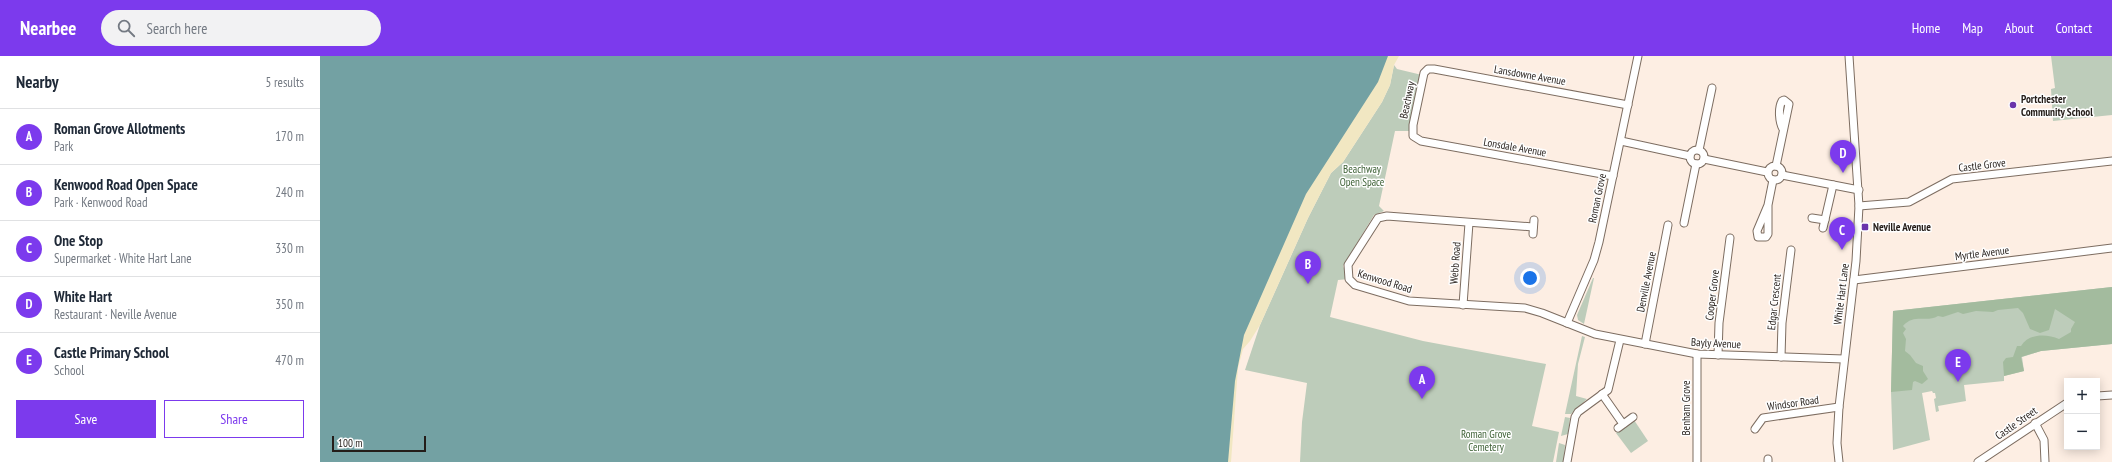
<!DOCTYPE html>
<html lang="en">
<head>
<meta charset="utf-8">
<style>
	:root { --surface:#fff; --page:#f2f2f3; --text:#1f2937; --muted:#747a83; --line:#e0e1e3; --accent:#7c3aed }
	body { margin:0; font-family:"PT Sans Narrow",sans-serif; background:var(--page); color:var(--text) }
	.controls { position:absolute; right:12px; bottom:12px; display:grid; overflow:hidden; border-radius:0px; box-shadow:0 2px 10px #0003 }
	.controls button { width:36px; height:36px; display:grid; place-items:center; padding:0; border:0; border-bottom:1px solid var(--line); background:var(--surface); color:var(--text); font:20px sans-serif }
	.scale { position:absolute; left:12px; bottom:10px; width:94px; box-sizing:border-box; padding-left:4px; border:2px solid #241d19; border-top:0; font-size:11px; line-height:14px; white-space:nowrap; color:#241d19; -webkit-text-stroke:3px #fefefe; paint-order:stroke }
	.you { position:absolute; left:1210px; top:222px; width:14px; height:14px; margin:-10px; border:3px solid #fff; border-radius:50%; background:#1a73e8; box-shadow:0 0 0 6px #1a73e833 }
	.badge { display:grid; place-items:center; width:26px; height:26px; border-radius:50%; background:var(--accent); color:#fff; font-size:13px; font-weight:700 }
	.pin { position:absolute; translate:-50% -33px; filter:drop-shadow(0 1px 2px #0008) }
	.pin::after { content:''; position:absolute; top:21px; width:14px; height:12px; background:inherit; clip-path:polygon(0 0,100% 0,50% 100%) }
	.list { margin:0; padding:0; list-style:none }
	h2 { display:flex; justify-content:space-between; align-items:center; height:52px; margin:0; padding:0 16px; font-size:17px }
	h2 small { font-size:13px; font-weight:400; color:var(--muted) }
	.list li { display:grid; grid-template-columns:26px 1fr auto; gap:12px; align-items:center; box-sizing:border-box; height:56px; padding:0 16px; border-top:1px solid var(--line) }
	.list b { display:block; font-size:15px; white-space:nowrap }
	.list p { margin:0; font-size:13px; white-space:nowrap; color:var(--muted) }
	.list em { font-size:13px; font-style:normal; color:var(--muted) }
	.actions { display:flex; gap:8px; padding:12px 16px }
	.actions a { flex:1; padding:9px 0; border:1px solid var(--accent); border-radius:0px; text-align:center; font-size:14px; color:var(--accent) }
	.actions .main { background:var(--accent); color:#fff }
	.icon { flex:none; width:22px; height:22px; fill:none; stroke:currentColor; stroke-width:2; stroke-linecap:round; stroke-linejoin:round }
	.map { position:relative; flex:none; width:1792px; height:406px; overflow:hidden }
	header { display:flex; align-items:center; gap:24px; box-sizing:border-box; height:56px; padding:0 20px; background:var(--accent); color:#fff }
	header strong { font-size:19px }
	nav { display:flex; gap:22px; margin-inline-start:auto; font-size:14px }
	.search { width:280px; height:36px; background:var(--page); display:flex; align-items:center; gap:10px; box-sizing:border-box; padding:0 14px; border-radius:22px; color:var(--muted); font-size:15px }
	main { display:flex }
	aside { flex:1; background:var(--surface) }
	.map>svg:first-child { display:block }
	.green { fill:#bdccba }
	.forest { fill:#a3bb9e }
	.sand { fill:#f1e7c2 }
	.water { fill:#73a1a3 }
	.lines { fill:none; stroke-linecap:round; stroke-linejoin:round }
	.minor-casing { stroke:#7d6d61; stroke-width:9 }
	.minor { stroke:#fff; stroke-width:7 }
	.poi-dot { fill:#6a35ac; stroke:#fefefe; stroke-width:1.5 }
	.labels { text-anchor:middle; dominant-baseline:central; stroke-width:3; stroke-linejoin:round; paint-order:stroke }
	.street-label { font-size:11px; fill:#241d19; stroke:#fefefe }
	.poi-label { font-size:11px; font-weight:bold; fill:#241d19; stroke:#fefefe; text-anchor:start }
	.park-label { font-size:11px; fill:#3e6136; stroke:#fefefe }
</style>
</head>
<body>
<header>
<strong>Nearbee</strong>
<div class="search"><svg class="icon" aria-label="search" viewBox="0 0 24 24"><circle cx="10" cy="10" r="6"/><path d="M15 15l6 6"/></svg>Search here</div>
<nav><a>Home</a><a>Map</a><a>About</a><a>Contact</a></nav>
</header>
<main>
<aside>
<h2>Nearby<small>5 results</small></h2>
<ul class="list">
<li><span class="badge">A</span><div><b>Roman Grove Allotments</b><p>Park</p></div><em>170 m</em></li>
<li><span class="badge">B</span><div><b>Kenwood Road Open Space</b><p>Park · Kenwood Road</p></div><em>240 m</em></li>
<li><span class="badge">C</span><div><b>One Stop</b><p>Supermarket · White Hart Lane</p></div><em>330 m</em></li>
<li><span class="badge">D</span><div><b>White Hart</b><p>Restaurant · Neville Avenue</p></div><em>350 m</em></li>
<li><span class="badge">E</span><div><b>Castle Primary School</b><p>School</p></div><em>470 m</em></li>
</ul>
<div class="actions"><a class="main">Save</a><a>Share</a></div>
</aside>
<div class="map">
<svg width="1792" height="406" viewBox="0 0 1792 406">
	<rect width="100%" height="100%" fill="#fdeee3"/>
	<g class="green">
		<path d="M1731,0H1792V59L1733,65L1731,33L1735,32Z"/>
		<path d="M1074,9L1077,13L1102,19L1090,75H1075L1059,150L1064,155L1054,159L1023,210L1029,223L1018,224L1010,261L1103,285L1226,308L1212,370L1239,376L1233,406H980L982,366L987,327L925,314L940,269L988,162L1011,117L1023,106L1062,46L1070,29Z"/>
		<path d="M1273,222H1274L1264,268L1258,264L1257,259Z"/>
		<path d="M1792,231V288L1721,295L1702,301L1704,315L1684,320V325L1644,329L1646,345L1618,350L1619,355L1616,356L1614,343L1616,342L1615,337H1613L1612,335L1602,337L1610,384L1573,394L1571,336L1573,255Z"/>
		<path d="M1262,280L1265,281L1258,308L1256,340L1267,343L1251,358H1245Z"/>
		<path d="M1245,361L1250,362L1248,378L1241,380Z"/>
		<path d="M1314,364L1328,385L1311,397L1296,377Z"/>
		<path d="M1239,387L1245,389L1244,406H1236Z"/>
	</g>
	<path class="forest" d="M1792,231V288L1721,295L1701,301L1704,315L1684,320L1683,306L1686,302L1693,301L1697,290H1701C1709,277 1727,278 1739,283L1751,276V273L1755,266L1735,253L1729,274L1720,277L1710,273L1703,257L1698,252L1678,254L1673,256L1656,255L1643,258L1638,256L1623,261L1618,260C1607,267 1594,257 1583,270L1586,273L1583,277L1586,283L1585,295L1590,299L1596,307L1603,310V315L1608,323L1602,328L1595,325L1593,326L1592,334L1571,336L1573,255Z"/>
	<path class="sand" d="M1058,0H1079L1074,9L1070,29L1062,46L1023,106L1011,117L988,162L940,269L930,285L923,293L918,312L911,406H898L917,286L978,148Z"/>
	<path class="water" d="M0,0H1068L1058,26L986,138L924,279L915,325L908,406H0Z"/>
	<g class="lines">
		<g class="minor-casing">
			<g id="minor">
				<path d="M1301,85L1370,100"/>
				<circle cx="1377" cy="101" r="7"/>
				<path d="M1379,94L1392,32"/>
				<path d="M1384,103L1447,116"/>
				<circle cx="1455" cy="117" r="7"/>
				<path d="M1456,110L1469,48L1464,44L1462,45C1458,52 1459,66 1463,73"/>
				<path d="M1462,119L1539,134"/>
				<path d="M1293,120L1101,85L1093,80V69L1104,17L1108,13H1114L1308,49"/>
				<path d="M1448,149L1437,175L1438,181H1446L1448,178V149L1453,124"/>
				<path d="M1539,150L1589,146L1632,123L1792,105"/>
				<path d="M1492,162L1505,164"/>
				<path d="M1364,167L1376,108"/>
				<path d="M1213,171L1067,160L1058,162L1028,209L1029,223L1035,229L1089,245L1205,252L1222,257L1275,278L1377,298L1524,303"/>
				<path d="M1503,172L1513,129"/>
				<path d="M1213,178L1214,164"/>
				<path d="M1534,224L1792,192"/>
				<path d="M1143,249L1149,167"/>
				<path d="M1247,267L1274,204L1279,186L1318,0"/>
				<path d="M1325,288L1348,169"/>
				<path d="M1377,298V406"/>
				<path d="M1398,299L1399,267L1410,182"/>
				<path d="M1461,301L1462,267L1471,194"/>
				<path d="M1282,338L1303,368"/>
				<path d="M1777,340L1792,339"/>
				<path d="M1715,367L1724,384L1725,406"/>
				<path d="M1298,372L1313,361"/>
				<path d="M1435,373L1443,362L1519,351"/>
				<path d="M1247,406L1255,361L1258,356L1288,334L1300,284"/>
				<path d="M1448,406V403"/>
				<path d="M1519,406L1517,387L1519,351L1536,205L1539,150L1529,0"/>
				<path d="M1658,406L1747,347"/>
			</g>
		</g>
		<use href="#minor" class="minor"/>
	</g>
	<g class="poi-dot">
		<circle cx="1693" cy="49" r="4"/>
		<rect x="1541" y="167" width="8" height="8" rx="2"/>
	</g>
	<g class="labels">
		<g class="street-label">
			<text transform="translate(1210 19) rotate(10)">Lansdowne Avenue</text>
			<text transform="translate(1087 44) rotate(-78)">Beachway</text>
			<text transform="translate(1195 91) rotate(10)">Lonsdale Avenue</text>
			<text transform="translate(1662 109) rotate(-7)">Castle Grove</text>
			<text transform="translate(1277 142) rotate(-78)">Roman Grove</text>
			<text transform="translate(1662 197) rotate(-7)">Myrtle Avenue</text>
			<text transform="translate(1135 207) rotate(-86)">Webb Road</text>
			<text transform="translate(1065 225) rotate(17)">Kenwood Road</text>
			<text transform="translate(1326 226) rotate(-79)">Denville Avenue</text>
			<text transform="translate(1521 238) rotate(-83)">White Hart Lane</text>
			<text transform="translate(1392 239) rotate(-83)">Cooper Grove</text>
			<text transform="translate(1454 246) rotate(-84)">Edgar Crescent</text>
			<text transform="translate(1396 287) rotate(3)">Bayly Avenue</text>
			<text transform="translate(1473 347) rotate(-8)">Windsor Road</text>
			<text transform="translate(1366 352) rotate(-90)">Benham Grove</text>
			<text transform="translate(1696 367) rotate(-35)">Castle Street</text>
		</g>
		<g class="poi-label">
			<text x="1701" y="43">Portchester<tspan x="1701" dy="13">Community School</tspan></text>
			<text x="1553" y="171">Neville Avenue</text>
		</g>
		<g class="park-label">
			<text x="1042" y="113">Beachway<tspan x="1042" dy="13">Open Space</tspan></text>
			<text x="1166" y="378">Roman Grove<tspan x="1166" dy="13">Cemetery</tspan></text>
		</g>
	</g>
</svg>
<div class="controls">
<button>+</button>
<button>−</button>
</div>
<div class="scale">100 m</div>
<div class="you"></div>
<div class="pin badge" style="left:1102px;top:343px">A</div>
<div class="pin badge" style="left:988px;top:228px">B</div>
<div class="pin badge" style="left:1522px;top:194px">C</div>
<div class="pin badge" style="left:1523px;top:117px">D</div>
<div class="pin badge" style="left:1638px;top:326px">E</div>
</div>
</main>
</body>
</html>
